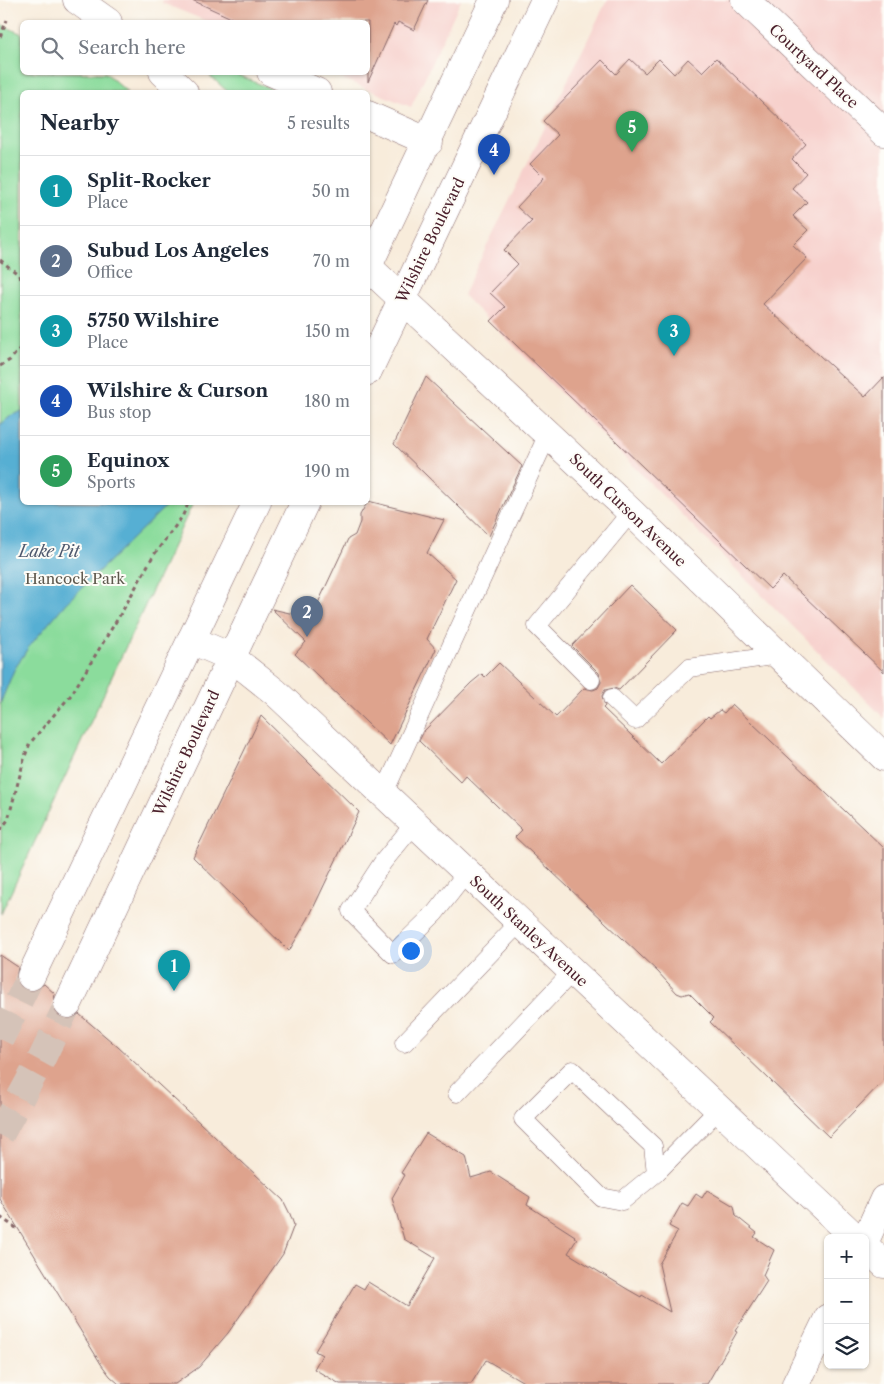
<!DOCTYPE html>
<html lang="en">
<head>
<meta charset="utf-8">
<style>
	:root { --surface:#fff; --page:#f2f2f3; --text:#1f2937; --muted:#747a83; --line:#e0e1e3; --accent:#db2777 }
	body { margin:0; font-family:"Libre Caslon Text",serif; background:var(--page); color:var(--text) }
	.controls { position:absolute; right:15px; bottom:15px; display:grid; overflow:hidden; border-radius:8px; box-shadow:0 1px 4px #0004 }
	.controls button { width:45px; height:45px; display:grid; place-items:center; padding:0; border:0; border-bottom:1px solid var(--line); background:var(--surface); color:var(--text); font:25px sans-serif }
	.you { position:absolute; left:410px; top:950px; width:18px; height:18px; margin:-12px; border:4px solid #fff; border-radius:50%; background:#1a73e8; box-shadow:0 0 0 8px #1a73e833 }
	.badge { display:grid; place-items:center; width:32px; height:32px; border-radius:50%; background:var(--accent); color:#fff; font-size:16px; font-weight:700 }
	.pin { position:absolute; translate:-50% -41px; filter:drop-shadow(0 1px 2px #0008) }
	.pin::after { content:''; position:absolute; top:26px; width:18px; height:15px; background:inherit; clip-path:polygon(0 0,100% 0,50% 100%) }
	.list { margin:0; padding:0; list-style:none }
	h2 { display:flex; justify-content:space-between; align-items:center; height:65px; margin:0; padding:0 20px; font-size:21px }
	h2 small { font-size:16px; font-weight:400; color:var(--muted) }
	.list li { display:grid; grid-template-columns:32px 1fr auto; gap:15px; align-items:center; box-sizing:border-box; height:70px; padding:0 20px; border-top:1px solid var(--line) }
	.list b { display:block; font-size:19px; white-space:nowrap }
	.list p { margin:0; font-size:16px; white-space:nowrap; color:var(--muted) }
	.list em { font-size:16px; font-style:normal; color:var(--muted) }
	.icon { flex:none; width:28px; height:28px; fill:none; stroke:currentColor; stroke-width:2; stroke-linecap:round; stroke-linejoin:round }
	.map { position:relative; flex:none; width:884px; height:1384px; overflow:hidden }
	.search { position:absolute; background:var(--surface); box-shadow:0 1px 4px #0004; left:20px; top:20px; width:350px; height:55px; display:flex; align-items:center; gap:12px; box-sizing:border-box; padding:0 18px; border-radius:8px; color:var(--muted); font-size:19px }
	.panel { position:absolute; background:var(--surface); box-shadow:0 1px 4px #0004; left:20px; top:90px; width:350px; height:415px; border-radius:8px }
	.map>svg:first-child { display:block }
	.built { fill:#f7d0cc }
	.green { fill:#8bdc9c; stroke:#6a7e64 }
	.water { fill:#56afd3; stroke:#50677f }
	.building { fill:#dea38d }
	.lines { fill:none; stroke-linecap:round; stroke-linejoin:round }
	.primary-tunnel { stroke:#d5c3b8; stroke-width:28; stroke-dasharray:28 14; stroke-linecap:butt }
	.lane-casing { stroke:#876769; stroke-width:19 }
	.street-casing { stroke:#876769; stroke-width:29 }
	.secondary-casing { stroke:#876769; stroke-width:29 }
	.primary-casing { stroke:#876769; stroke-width:29 }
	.path { stroke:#876769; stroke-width:3; stroke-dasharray:4 4; stroke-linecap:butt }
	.lane { stroke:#fff; stroke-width:18 }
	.street { stroke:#fff; stroke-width:28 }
	.secondary { stroke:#fff; stroke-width:28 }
	.primary { stroke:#fff; stroke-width:28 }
	.labels { text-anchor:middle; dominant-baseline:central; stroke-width:4; stroke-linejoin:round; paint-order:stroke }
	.street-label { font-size:15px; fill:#4a1f2b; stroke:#fdfcf7 }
	.park-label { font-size:15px; fill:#5e584d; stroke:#fdfcf7 }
	.water-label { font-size:16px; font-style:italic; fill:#4f596e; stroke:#fdfcf7 }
</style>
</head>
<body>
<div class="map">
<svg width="884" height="1384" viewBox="0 0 884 1384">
	<rect width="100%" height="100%" fill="#fdfcf7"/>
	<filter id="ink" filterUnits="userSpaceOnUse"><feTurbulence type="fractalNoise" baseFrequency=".02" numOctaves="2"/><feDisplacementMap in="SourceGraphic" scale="10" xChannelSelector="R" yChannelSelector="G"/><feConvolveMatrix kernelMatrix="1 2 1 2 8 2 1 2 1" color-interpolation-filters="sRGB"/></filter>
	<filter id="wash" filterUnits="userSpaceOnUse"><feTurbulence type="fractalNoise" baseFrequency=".0096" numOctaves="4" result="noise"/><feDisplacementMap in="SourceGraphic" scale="20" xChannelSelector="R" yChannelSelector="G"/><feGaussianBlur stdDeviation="1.12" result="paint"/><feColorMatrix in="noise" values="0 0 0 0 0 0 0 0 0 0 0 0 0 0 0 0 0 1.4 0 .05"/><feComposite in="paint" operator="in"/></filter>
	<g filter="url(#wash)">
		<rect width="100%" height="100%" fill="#f8ecdb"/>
		<g class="built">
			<path d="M163,0H461L411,107L328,73L368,72V22H209L162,3Z"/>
			<path d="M607,0H884V718L463,295Z"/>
		</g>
		<g class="green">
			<path d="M0,24L22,34V72L106,73L127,92H22V502L193,503L1,914Z"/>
			<path d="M207,73H233L279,92H228Z"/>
		</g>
		<path class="water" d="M22,411V502L169,503L65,604L28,648L14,670L0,704V425L12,415Z"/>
		<g id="blocks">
			<g class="building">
				<path d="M192,0H428L414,30L398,22L396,26L394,24L368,82V22H240Z"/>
				<path d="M716,58L806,144L792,159L806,173L792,188L807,202L793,216L808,230L793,245L807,258L763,304L865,397L884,377V672L783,576L770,589L491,321L505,307L490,293L518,264L504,250L532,221L517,207L544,178L530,164L558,135L543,121L602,60L616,74L630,59L645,73L659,59L674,74L688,59L702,72Z"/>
				<path d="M426,377L522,466L489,536L394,444Z"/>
				<path d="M368,501L444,520L427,553L456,579L427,639L436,649L390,745L295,654L306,642L272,609L311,618L348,539L355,535L360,522V515Z"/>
				<path d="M630,585L677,630L619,690L614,688L605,690L602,696L605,706L603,708L661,764L708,716L710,718L720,710L724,713L732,704L884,848V1080L829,1137L710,1022L714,1018L689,993L682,995L677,993L658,972L515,837L522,830L466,776L461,782L419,741L424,731L471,683L482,674L485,677L499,663L556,717L584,688L593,690L598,688L601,682L599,673L572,646Z"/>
				<path d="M261,716L359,812L308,919L289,951L193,857Z"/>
				<path d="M0,955L18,967L16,978L18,985L24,990L33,991L44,984L55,994L53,1006L55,1013L61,1018L70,1019L79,1014L118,1047L283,1200L290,1214L294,1225L283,1254L228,1333L199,1367L175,1384H119L110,1376L101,1364L0,1199Z"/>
				<path d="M426,1133L466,1157L471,1178L491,1172L530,1197L527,1205L575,1236L574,1237L577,1239L568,1253L627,1289L641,1297L642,1295L670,1312L659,1264L678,1231L669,1226L682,1203L688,1206L696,1194L702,1198L707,1190L734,1206L736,1216L757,1233L754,1237L774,1250L763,1275L767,1281L735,1331L737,1332L707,1384H527L486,1360L471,1384H340L314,1369L322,1355L315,1351L355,1284L364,1289L368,1282L407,1306L435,1258L404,1239L392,1198L405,1175L401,1173Z"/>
			</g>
		</g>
	</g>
	<g filter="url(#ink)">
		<use href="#blocks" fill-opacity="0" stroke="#876769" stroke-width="1"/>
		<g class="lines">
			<g class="primary-tunnel">
				<path d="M0,1039L31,976"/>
				<path d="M0,1135L42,1058L68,1004"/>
			</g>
			<g class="lane-casing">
				<g id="lane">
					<path d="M591,680L537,626L631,512"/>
					<path d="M612,698L635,720L689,668L779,655"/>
					<path d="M384,793L548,434"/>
					<path d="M415,823L383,862L351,911L393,954L435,913L467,872"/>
					<path d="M404,1043L520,922"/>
					<path d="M457,1093L573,971"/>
					<path d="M656,1173L653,1146L572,1070L523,1119L601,1197L622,1201L656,1173L719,1109"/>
				</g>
			</g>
			<g class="street-casing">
				<g id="street">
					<path d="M77,0L108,22"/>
					<path d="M745,0L884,132"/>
					<path d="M163,72L184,92"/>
					<path d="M271,72L317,92"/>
					<path d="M368,115L429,142"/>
					<path d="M368,267L631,512L884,757"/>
					<path d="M191,640L231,657L275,692L856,1238"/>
					<path d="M865,1246L884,1264"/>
				</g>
			</g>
			<g class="secondary-casing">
				<g id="secondary">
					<path d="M865,1241L884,1199"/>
					<path d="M796,1384L828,1318"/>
				</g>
			</g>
			<g class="primary-casing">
				<g id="primary">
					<path d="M368,266L494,0"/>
					<path d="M368,371L545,0"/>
					<path d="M31,976L257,502"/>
					<path d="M68,1004L305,502"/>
				</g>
			</g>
			<g class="path">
				<path d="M0,37L7,20"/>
				<path d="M0,260L18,274L22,281"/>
				<path d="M0,366L10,360L22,346"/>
				<path d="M0,830L8,820L25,756L30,743L71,695L123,610L153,556L182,517L189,502"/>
				<path d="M0,1217L19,1230"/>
			</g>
			<use href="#lane" class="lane"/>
			<use href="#street" class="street"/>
			<use href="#secondary" class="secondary"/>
			<use href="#primary" class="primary"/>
		</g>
	</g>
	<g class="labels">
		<g class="street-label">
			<text transform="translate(814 66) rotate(43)">Courtyard Place</text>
			<text transform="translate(430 240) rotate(-64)">Wilshire Boulevard</text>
			<text transform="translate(628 510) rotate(44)">South Curson Avenue</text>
			<text transform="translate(186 753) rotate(-65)">Wilshire Boulevard</text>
			<text transform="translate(529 931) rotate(43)">South Stanley Avenue</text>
		</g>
		<g class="park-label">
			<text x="75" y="578">Hancock Park</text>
		</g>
		<g class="water-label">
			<text x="49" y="551">Lake Pit</text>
		</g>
	</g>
</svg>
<div class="controls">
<button>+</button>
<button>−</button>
<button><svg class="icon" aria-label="layers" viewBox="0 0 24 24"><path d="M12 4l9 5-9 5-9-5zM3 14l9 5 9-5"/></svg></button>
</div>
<div class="you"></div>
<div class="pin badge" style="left:174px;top:991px;background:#0f9aa8">1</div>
<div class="pin badge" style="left:307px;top:637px;background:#5c6f8a">2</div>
<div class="pin badge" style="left:674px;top:356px;background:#0f9aa8">3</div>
<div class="pin badge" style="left:494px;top:175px;background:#1a4fb4">4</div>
<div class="pin badge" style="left:632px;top:152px;background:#2e9e5b">5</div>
<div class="search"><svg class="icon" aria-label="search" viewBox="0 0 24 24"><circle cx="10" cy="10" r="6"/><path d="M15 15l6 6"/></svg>Search here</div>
<section class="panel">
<h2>Nearby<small>5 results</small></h2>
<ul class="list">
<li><span class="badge" style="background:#0f9aa8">1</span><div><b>Split-Rocker</b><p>Place</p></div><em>50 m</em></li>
<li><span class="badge" style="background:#5c6f8a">2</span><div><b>Subud Los Angeles</b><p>Office</p></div><em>70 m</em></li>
<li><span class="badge" style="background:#0f9aa8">3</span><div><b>5750 Wilshire</b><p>Place</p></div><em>150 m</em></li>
<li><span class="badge" style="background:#1a4fb4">4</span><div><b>Wilshire &amp; Curson</b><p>Bus stop</p></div><em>180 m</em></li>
<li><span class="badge" style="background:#2e9e5b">5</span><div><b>Equinox</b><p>Sports</p></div><em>190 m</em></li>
</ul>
</section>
</div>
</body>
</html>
